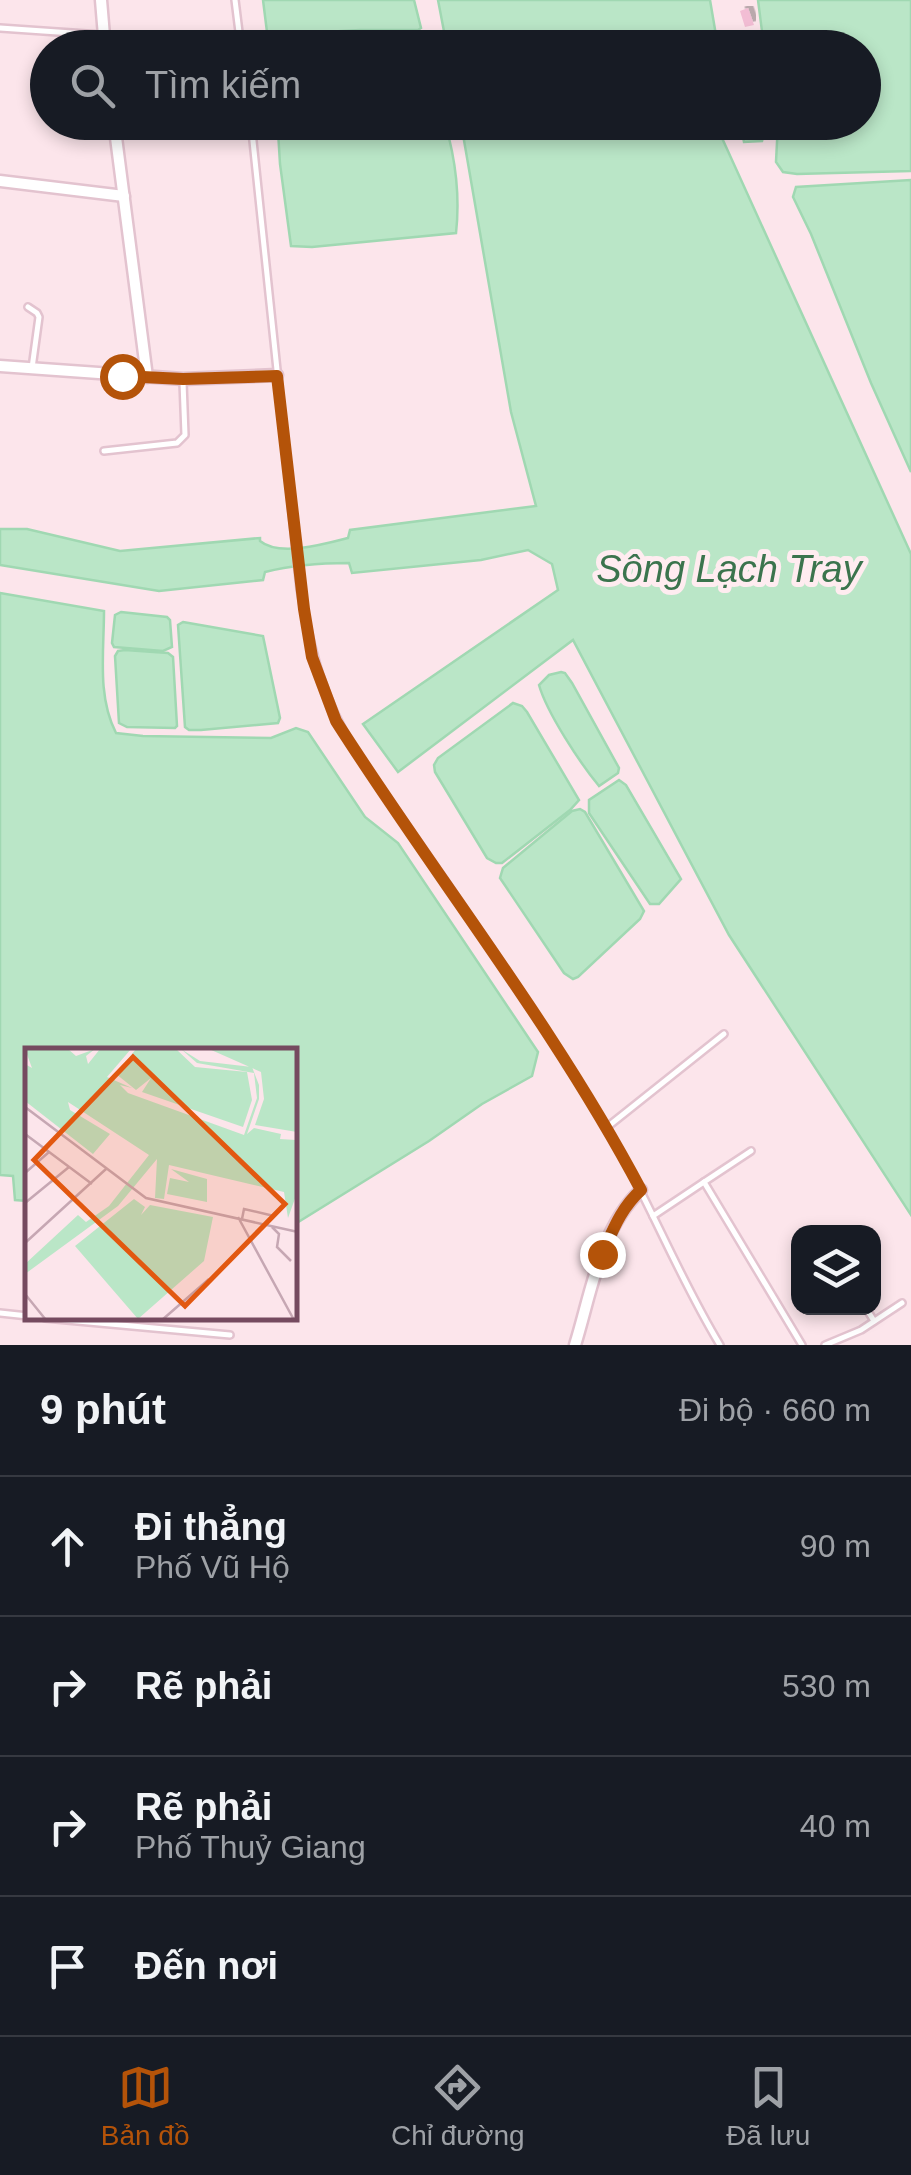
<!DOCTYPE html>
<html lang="vi">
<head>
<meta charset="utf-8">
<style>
	:root { --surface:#171b24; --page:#242831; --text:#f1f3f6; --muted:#9ea1a6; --line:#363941; --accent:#b45309 }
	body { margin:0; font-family:Helvetica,sans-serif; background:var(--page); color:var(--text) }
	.controls { position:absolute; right:30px; bottom:30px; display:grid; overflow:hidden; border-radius:20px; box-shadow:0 5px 15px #0003 }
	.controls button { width:90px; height:90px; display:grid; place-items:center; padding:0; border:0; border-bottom:2px solid var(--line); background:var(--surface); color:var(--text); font:50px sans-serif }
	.stop { position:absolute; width:30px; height:30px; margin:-22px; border:8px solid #b45309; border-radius:50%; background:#fff }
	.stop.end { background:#b45309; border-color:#fff; box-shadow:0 2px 10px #0008 }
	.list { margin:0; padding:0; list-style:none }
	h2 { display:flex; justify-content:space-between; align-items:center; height:130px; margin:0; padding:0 40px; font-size:42px }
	h2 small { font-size:32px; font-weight:400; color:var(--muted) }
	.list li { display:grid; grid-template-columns:65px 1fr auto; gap:30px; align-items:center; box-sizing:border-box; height:140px; padding:0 40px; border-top:2px solid var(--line) }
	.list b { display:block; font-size:38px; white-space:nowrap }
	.list p { margin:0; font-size:32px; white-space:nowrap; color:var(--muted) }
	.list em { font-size:32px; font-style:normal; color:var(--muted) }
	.icon { flex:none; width:55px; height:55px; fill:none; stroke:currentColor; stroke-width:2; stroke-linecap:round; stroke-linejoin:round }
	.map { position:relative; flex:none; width:911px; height:1345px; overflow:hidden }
	.search { position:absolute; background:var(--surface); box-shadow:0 5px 15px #0003; left:30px; right:30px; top:30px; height:110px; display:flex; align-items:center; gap:25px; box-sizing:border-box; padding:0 35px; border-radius:55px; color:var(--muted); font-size:38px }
	.sheet { height:690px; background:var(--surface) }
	nav { display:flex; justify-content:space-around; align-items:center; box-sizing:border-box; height:140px; border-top:2px solid var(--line); background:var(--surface); font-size:28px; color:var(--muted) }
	nav a { display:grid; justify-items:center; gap:5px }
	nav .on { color:var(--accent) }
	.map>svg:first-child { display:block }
	.water { fill:#bae6c7; stroke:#a0d8b2; stroke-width:2.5 }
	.building { fill:#f2bdd4; filter:url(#shadow) }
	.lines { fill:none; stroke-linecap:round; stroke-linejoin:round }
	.service-casing { stroke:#e3c3cf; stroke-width:10 }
	.minor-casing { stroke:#e3c3cf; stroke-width:15 }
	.service { stroke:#fff; stroke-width:5 }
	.minor { stroke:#fff; stroke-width:10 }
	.route { stroke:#b45309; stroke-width:12 }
	.labels { text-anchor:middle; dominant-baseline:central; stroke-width:10; stroke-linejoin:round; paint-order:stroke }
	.water-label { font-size:38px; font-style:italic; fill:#3b744d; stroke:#ffecf0 }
	.inset-road { fill:none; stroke:#c6a7b3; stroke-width:2.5 }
	.view { fill:#e25810; fill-opacity:0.15; stroke:#e25810; stroke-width:5 }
	.inset-edge { fill:none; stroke:#754a5f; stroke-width:5 }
</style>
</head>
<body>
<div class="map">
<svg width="911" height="1345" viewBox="0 0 911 1345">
	<defs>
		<filter id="shadow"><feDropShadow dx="4.5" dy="-4.5" stdDeviation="0" flood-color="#0004"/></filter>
	</defs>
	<rect width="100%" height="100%" fill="#fce5eb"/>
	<g class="water">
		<path d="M263,0H414L421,28L418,30H360L271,35L267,32Z"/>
		<path d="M438,0H710L718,47H447Z"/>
		<path d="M758,0H911V171L797,174L783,172L776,162L778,123L864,122V48L764,47Z"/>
		<path d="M385,37L390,47L267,48L266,43L275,41Z"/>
		<path d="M348,122L445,123C455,157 460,197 456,233L312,247L291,246L280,164L278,131L282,127Z"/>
		<path d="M461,123H721L722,138L911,554V1215L729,935L573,640L398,772L363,724L558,590L552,564L528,550L481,560L352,573L349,563C321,563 293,565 265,572L263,580L159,591L0,565V529H27L120,551L260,538V541C279,557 325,544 348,538L350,530L536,506L511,412Z"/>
		<path d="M740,123H762L764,134L762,141L744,142Z"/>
		<path d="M911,180V472L871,383L811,234L793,197L796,187Z"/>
		<path d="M0,593L104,611C104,652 97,696 116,733L143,736L271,738L296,728L308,732L365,817L398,843L538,1052L532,1076L482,1104L429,1141L295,1224V1050H28L27,1201L15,1200L13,1176L0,1175Z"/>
		<path d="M121,612L167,617L170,620L172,647L163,651L114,647L112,643L115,615Z"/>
		<path d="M183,622L263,636L280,718L278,723L201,730H189L185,727L178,625Z"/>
		<path d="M125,650L168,653L173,657L177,726L175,728L127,727L119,723L115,656L118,651Z"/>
		<path d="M561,672L565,673L572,683L619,768L618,773L599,786C580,763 547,713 539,685L549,675Z"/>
		<path d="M513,703L522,706L527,712L579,800L570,810L502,863H496L487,858L435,772L434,765L438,758Z"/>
		<path d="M619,780L626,785L681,879L659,904H650L589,813V800Z"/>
		<path d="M580,809L585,812L644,911L640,919L578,977L573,979L564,973L500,878L503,868L572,811Z"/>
	</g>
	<path class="building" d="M748,8L754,25L745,27L740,11Z"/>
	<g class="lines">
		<g class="service-casing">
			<g id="service">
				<path d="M235,0L241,48"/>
				<path d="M0,28L101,35"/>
				<path d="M251,122L300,589C311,650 322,698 355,751C441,876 530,999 608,1130C649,1200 678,1276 720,1345"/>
				<path d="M28,307L37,313L39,317L32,368"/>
				<path d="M104,451L177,443L185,435L183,382"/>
				<path d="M606,1128L724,1034"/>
				<path d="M704,1182L751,1151"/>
				<path d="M653,1216L704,1182L802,1345"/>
				<path d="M866,1308L874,1321"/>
				<path d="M0,1313L28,1316"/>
				<path d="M45,1318L230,1335"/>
				<path d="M825,1345L861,1330L902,1303"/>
			</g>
		</g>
		<g class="minor-casing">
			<g id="minor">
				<path d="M101,0L105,48"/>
				<path d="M114,122L147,377"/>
				<path d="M0,181L124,196"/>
				<path d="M0,366L183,379L277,375"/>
				<path d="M575,1345C591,1294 600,1228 641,1190"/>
			</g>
		</g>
		<use href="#service" class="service"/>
		<use href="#minor" class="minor"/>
	</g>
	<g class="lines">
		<path class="route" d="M122,376L183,379L277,376L304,609L312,657L336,721C436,878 553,1024 641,1190C621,1208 613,1230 602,1254"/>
	</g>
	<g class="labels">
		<g class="water-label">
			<text x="729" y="569">Sông Lạch Tray</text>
		</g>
	</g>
	<g transform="translate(25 1048)">
		<rect width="272" height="272" fill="#fce5eb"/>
		<path d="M0,1H43L51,8L70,1L61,8L63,16L75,1H106L82,29L107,40L95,37L103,45L219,87L232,50L229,25L172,15L156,1L175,13L227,19L234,37V51L222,86L229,80L256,86L255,91L271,92L272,86V145L263,170L259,144L144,117L139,151L130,150L132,111L93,158L0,226V216L53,167L61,174L84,158L124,107L43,54L45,62L85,86L68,106L0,53V16L7,20ZM111,1H151L170,19L222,24L227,52L218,79L117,44L126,30L111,42L91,26ZM184,1H272V84L230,77L239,51L236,24ZM146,121L182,131V154L142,146L145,130L164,134ZM109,151L120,159L116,167L125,157L188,169L179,213L113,271L50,198Z" fill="#bae6c7"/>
		<path class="inset-road" d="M0,59L121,150L273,184M0,86L67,136M0,125L24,104M0,155L44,119M213,169L269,272M217,171L219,161L249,168M247,179L254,186L252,199L266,213M0,195L81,121M0,246L21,272M137,272L184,231"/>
		<path class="view" d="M108,9L260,156L160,258L9,112Z"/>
		<rect width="272" height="272" class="inset-edge"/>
	</g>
</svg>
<div class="controls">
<button><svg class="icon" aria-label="layers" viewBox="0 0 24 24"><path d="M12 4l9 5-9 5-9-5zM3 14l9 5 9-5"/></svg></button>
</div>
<div class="stop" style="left:122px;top:376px"></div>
<div class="stop end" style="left:602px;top:1254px"></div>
<div class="search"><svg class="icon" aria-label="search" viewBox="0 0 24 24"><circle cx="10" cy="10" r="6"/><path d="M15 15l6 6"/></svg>Tìm kiếm</div>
</div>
<section class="sheet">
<h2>9 phút<small>Đi bộ · 660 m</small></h2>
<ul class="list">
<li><svg class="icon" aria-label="ahead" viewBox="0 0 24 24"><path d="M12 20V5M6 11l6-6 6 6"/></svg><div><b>Đi thẳng</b><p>Phố Vũ Hộ</p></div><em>90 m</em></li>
<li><svg class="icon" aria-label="right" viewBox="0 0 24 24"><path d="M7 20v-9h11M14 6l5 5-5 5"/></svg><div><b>Rẽ phải</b></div><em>530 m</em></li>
<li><svg class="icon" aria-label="right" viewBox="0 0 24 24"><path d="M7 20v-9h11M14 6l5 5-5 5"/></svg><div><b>Rẽ phải</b><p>Phố Thuỷ Giang</p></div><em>40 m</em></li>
<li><svg class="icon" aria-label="arrive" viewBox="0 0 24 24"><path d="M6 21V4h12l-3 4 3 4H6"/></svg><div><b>Đến nơi</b></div></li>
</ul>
</section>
<nav>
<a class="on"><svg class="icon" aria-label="map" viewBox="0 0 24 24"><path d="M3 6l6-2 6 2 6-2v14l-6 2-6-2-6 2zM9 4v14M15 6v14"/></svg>Bản đồ</a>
<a><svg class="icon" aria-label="directions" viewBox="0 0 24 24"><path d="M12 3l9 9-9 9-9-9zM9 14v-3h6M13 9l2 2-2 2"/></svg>Chỉ đường</a>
<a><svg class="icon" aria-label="saved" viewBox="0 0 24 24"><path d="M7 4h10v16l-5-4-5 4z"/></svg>Đã lưu</a>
</nav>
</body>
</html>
